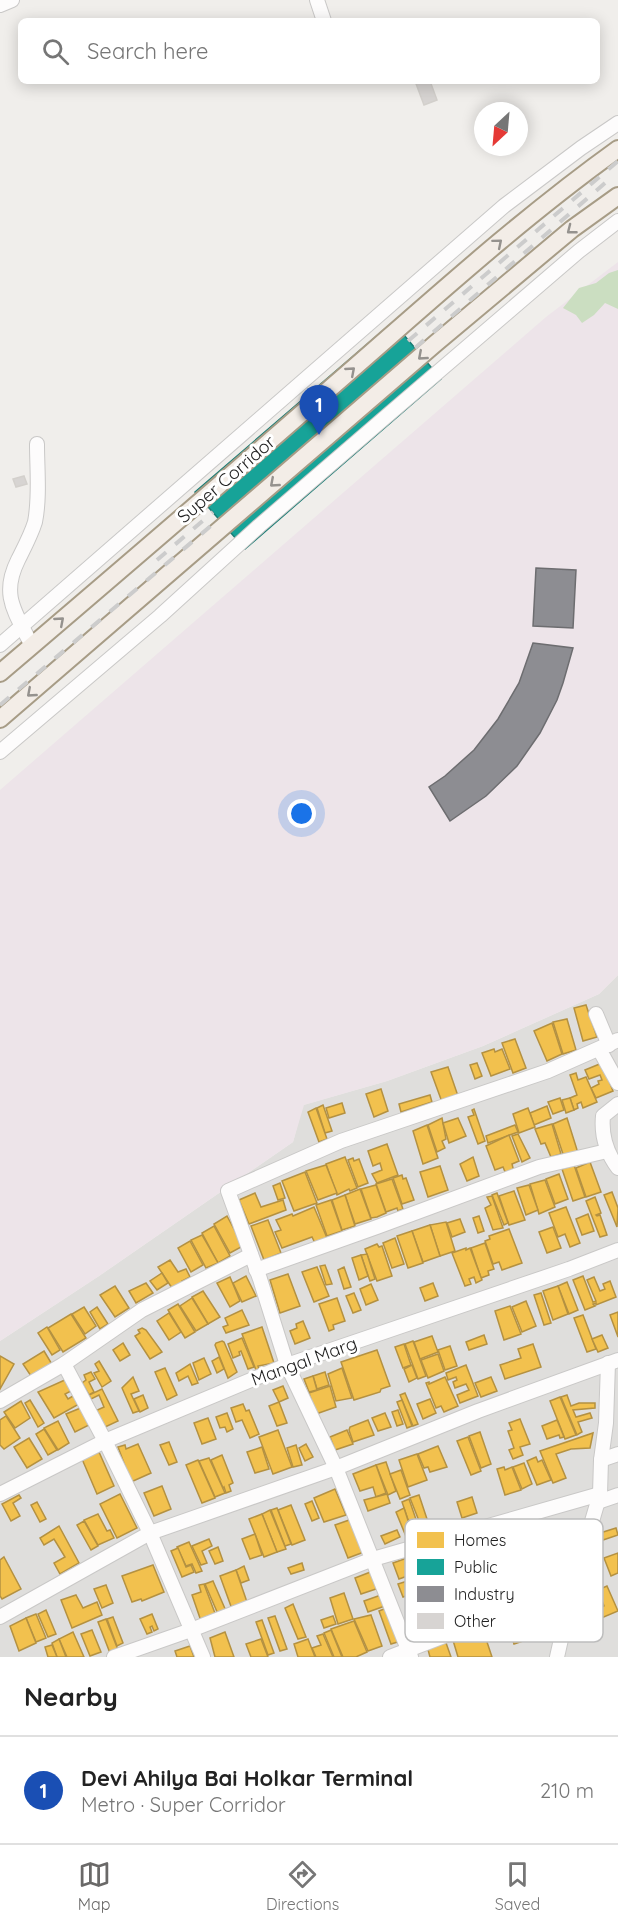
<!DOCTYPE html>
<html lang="en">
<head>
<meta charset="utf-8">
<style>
	:root { --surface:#fff; --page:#f2f2f2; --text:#222; --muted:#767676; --line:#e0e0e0; --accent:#6a6968 }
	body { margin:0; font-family:Quicksand,sans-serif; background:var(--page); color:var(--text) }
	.compass { position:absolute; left:474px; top:102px; width:54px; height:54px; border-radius:50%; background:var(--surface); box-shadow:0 3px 15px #0003; rotate:206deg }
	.you { position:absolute; left:302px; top:814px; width:21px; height:21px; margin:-15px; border:4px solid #fff; border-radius:50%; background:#1a73e8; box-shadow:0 0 0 9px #1a73e833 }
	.badge { display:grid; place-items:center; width:39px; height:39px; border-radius:50%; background:var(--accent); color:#fff; font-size:20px; font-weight:700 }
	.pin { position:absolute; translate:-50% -50px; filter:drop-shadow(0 2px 3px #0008) }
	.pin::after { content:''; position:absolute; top:32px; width:21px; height:18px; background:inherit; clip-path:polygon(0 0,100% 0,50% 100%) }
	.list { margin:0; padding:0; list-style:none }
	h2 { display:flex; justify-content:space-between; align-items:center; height:78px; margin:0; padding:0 24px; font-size:26px }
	h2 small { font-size:20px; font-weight:400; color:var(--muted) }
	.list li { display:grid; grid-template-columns:39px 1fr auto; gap:18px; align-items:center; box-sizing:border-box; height:108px; padding:0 24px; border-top:2px solid var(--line) }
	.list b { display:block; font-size:22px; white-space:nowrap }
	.list p { margin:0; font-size:20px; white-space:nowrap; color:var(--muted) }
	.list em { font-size:20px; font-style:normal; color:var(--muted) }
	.icon { flex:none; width:33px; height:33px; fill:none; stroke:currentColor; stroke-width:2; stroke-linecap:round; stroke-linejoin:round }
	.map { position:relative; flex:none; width:618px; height:1657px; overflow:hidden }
	.search { position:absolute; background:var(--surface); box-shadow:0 3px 15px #0003; left:18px; right:18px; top:18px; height:66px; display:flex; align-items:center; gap:15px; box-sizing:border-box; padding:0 21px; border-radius:9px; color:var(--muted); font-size:22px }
	.sheet { height:186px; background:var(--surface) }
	nav { display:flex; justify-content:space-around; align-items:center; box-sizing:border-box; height:84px; border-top:2px solid var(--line); background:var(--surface); font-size:16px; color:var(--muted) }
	nav a { display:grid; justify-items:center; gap:3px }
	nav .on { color:var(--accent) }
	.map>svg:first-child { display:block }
	.residential { fill:#dfdedc }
	.industrial { fill:#ede4e9 }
	.forest { fill:#cbdec1 }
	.homes { fill:#f2c14e; stroke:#b49141; stroke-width:1.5 }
	.public { fill:#17a398; stroke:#1a7c75; stroke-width:1.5 }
	.industry { fill:#8d8d92; stroke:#6d6d70; stroke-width:1.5 }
	.building { fill:#d7d4d2; stroke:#d3d0cc; stroke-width:1.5 }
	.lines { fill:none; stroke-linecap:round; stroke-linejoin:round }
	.minor-casing { stroke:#c9c8c7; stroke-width:16 }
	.major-casing { stroke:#a79c86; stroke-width:20 }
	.minor { stroke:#fdfcfc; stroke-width:14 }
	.major { stroke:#f3ede7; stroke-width:16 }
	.rail { stroke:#ccc; stroke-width:4; stroke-dasharray:12 12; stroke-linecap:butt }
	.oneway { stroke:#95928e }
	.labels { text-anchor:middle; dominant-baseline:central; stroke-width:6; stroke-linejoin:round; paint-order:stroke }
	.street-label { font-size:18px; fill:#222; stroke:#fff }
	.key { fill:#fff; stroke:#bdbdbd; stroke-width:1.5 }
	.key-label { font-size:16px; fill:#222 }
</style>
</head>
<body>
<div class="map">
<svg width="618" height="1657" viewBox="0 0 618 1657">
	<rect width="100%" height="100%" fill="#f0eeeb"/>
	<path class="residential" d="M618,975V1657H0V1341L99,1276L293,1142L303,1105L387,1081L483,1046L599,994Z"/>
	<path class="industrial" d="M618,262V975L599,994L483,1046L387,1081L304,1105L293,1142L99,1276L0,1341V790L546,317Z"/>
	<path class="forest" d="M618,270V309L605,303L594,315L582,323L576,315L563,308L579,288L596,283L609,273Z"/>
	<g class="homes">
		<path d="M586,1005L597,1037L583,1041L574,1008Z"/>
		<path d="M567,1019L576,1050L563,1054L553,1022Z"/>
		<path d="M552,1023L562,1054L547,1061L534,1031Z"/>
		<path d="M515,1039L526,1068L513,1073L502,1043Z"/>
		<path d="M494,1049L495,1052L502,1049L510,1069L491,1076L482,1053Z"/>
		<path d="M477,1063L482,1076L475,1079L470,1065Z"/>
		<path d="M602,1063L613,1091L596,1098L591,1088L599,1084L598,1081L602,1080L600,1075L589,1079L585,1070Z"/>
		<path d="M448,1067L458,1096L442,1102L431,1072Z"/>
		<path d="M576,1073L578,1080L586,1077L597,1102L583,1108L581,1102L577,1104L578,1108L574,1110L570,1098L577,1095L570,1075Z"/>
		<path d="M381,1089L388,1111L374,1117L366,1094Z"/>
		<path d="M430,1095L432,1102L401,1112L399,1104Z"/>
		<path d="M560,1098L564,1110L553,1114L548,1102Z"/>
		<path d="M570,1098L574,1110L566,1113L562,1100Z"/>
		<path d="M342,1103L345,1113L329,1118L326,1108Z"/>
		<path d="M323,1105L332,1131L325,1133L317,1108Z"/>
		<path d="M547,1106L551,1118L534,1125L530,1113Z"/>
		<path d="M316,1108L327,1139L319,1142L308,1112Z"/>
		<path d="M528,1108L535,1127L519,1133L513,1114Z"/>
		<path d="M474,1109L485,1141L478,1144L468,1117L474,1115L472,1110Z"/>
		<path d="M442,1118L446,1139L442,1141L445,1148L437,1152L428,1125Z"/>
		<path d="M458,1118L466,1136L449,1143L443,1123Z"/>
		<path d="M567,1118L578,1153L564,1157L553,1124Z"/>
		<path d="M552,1124L561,1154L551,1157L545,1143L541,1144L535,1129Z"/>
		<path d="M427,1125L438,1158L423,1164L413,1131Z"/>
		<path d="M515,1125L518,1132L488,1143L486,1136Z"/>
		<path d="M518,1134L530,1158L522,1162L512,1136Z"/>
		<path d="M509,1135L519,1161L512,1164L514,1172L506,1174L503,1167L495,1170L486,1146Z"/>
		<path d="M387,1144L398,1175L377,1183L372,1174L382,1170L380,1163L373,1166L368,1151Z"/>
		<path d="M345,1157L357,1188L350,1191L349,1189L337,1195L326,1164Z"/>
		<path d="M473,1157L479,1176L467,1181L460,1164Z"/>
		<path d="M353,1158L354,1161L359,1159L368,1183L358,1187L348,1160Z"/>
		<path d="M590,1162L601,1192L586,1197L576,1168Z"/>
		<path d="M326,1165L337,1193L318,1200L306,1171Z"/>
		<path d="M574,1165L585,1197L573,1201L562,1169Z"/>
		<path d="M440,1166L448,1190L428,1197L420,1172Z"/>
		<path d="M305,1172L317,1203L294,1211L282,1181Z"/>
		<path d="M559,1174L568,1199L555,1204L546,1179Z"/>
		<path d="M402,1175L403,1179L406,1178L414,1200L402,1204L393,1178Z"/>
		<path d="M392,1179L403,1209L398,1211L397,1208L386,1212L376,1184Z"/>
		<path d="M545,1180L555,1207L539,1214L530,1184Z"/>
		<path d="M280,1183L285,1198L278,1200L273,1186Z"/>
		<path d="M376,1185L386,1213L377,1217L371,1218L361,1189Z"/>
		<path d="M529,1185L538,1210L526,1215L517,1188Z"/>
		<path d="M360,1189L371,1219L355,1224L345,1195Z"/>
		<path d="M514,1191L525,1220L509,1225L499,1196Z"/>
		<path d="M612,1192L618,1208L617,1227L604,1195Z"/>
		<path d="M255,1193L261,1207L283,1200L286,1210L249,1224L239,1200Z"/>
		<path d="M497,1193L508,1223L504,1225L492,1195Z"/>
		<path d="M345,1195L355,1226L342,1230L332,1200Z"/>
		<path d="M492,1196L503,1228L493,1230L485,1208L491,1205L487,1197Z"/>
		<path d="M595,1197L601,1213L596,1215L597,1216L600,1215L607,1235L600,1237L586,1201Z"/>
		<path d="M331,1200L342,1231L327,1236L316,1205Z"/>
		<path d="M314,1207L327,1238L315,1243L312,1237L282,1248L275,1232L281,1230L276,1220L292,1214L293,1216Z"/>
		<path d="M566,1207L580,1243L570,1247L565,1234L558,1237L549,1213Z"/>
		<path d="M588,1214L594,1231L582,1235L576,1219Z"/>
		<path d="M227,1216L243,1246L230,1253L214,1224Z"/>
		<path d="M479,1216L484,1231L478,1233L473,1218Z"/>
		<path d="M460,1219L465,1232L452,1237L447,1223Z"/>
		<path d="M268,1220L281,1253L264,1260L251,1226Z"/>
		<path d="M446,1222L455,1251L440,1256L430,1225Z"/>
		<path d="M430,1225L440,1256L423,1262L412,1231Z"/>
		<path d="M214,1226L230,1256L218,1263L202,1233Z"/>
		<path d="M553,1227L561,1248L547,1253L539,1232Z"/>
		<path d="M509,1229L522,1263L502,1270L499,1262L493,1264L485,1241L490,1239L489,1236Z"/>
		<path d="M412,1231L423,1263L408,1268L397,1236Z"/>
		<path d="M202,1235L218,1263L206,1268L191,1240Z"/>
		<path d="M395,1238L404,1264L392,1268L383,1243Z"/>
		<path d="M190,1241L203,1265L191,1272L178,1248Z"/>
		<path d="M485,1243L494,1269L488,1271L489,1275L481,1278L471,1248Z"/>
		<path d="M377,1244L379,1247L382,1246L392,1276L377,1281L365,1249Z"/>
		<path d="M466,1248V1250L470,1248L482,1280L476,1283L474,1277L469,1279L471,1284L465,1286L452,1253Z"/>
		<path d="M367,1254L375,1279L370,1281L361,1255Z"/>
		<path d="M361,1255L368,1276L359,1280L352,1258Z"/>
		<path d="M170,1260L178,1272L186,1269L190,1277L182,1281L183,1283L172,1288L158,1267Z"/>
		<path d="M325,1265L332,1284L326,1285L320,1266Z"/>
		<path d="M317,1267L329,1296L314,1302L302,1272Z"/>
		<path d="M344,1267L351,1287L344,1289L338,1270Z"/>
		<path d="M162,1273L168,1283L157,1290L150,1281Z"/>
		<path d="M288,1274L300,1306L280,1313L270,1280Z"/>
		<path d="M246,1276L256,1296L242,1302L233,1283Z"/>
		<path d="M583,1276L593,1302L596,1301L587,1280L594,1277L600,1291L605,1289L603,1284L610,1281L616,1297L596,1305V1303L593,1304L595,1306L585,1310L573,1280Z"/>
		<path d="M230,1277L240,1301L230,1307L217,1283Z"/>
		<path d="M567,1282L578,1310L569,1314L558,1286Z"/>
		<path d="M146,1283L153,1293L136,1303L129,1291Z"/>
		<path d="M433,1283L438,1296L425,1301L420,1288Z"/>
		<path d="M371,1284L378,1300L366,1305L360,1289Z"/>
		<path d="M115,1286L129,1308L115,1317L100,1295Z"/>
		<path d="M558,1286L568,1314L553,1320L543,1291Z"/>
		<path d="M203,1291L220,1317L208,1324L192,1297Z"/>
		<path d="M354,1293L361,1310L353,1313L346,1296Z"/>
		<path d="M541,1293L551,1323L544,1325L534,1295Z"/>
		<path d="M192,1298L208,1324L196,1331L180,1306Z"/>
		<path d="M337,1298L345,1321L333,1325L334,1329L329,1331L319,1304Z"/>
		<path d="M526,1301L536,1326L522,1332L512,1307Z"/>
		<path d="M178,1304L195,1332L185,1338L168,1310Z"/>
		<path d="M510,1306L521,1334L504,1340L495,1311Z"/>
		<path d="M84,1307L96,1326L85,1334L72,1314Z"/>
		<path d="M97,1307L108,1324L100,1329L90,1312Z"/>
		<path d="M242,1310L249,1325L226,1333L223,1327L228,1325L225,1318Z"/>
		<path d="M618,1312V1337L610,1315Z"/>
		<path d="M169,1313L181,1332L169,1340L157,1321Z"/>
		<path d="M71,1314L86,1338L63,1352L48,1328Z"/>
		<path d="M583,1315L596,1349L587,1352L574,1318Z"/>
		<path d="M303,1321L310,1338L295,1344L290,1331L297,1328L296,1324Z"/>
		<path d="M47,1327L60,1350L52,1355L38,1333Z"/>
		<path d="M262,1327L274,1363L258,1366L259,1369L256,1370L242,1334Z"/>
		<path d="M142,1328L146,1330L162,1352L150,1359L135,1336L140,1333L138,1330Z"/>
		<path d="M484,1335L487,1344L469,1350L466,1342Z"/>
		<path d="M602,1335L608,1348L598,1352L592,1339Z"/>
		<path d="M432,1336L438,1352L420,1359L414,1342Z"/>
		<path d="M242,1338L254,1367L248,1369L241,1351L239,1352L240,1355L233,1358L228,1344Z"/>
		<path d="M222,1341L224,1342L237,1372L228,1378L215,1345L216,1343Z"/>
		<path d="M413,1341L426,1376L418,1379L405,1344Z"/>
		<path d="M123,1343L130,1355L120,1361L113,1350Z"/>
		<path d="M404,1344L411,1365L403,1368L395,1347Z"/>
		<path d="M533,1344L541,1367L505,1379L500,1365L521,1358L518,1349Z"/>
		<path d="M450,1346L457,1366L445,1370L438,1350Z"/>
		<path d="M377,1350L390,1386L381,1389L380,1392L354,1400L341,1362Z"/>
		<path d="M44,1351L53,1366L42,1373L40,1370L31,1376L23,1364Z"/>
		<path d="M438,1354L444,1371L428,1378L421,1360Z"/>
		<path d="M0,1356L14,1364L0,1389Z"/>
		<path d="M219,1357L224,1369L217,1373L212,1361Z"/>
		<path d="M204,1358L211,1374L199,1380L193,1363Z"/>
		<path d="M99,1361L111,1381L102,1387L94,1373L99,1371L95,1364Z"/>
		<path d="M190,1364L198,1383L192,1385L188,1376L179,1381L176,1373Z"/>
		<path d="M412,1365L417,1378L409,1382L404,1369Z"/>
		<path d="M466,1365L478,1396L460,1403L457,1395L469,1390L466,1384L455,1388L453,1382L457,1380L456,1377L448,1380L446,1373Z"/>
		<path d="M165,1368L177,1395L167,1400L155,1372Z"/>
		<path d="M342,1368L352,1398L336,1401L328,1374Z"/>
		<path d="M91,1372L95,1379L89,1382L94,1392L89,1395L82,1383L86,1380L84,1375Z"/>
		<path d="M325,1372L329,1385L317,1389L313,1376Z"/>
		<path d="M313,1376L317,1390L309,1392L304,1379Z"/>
		<path d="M133,1377L139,1391L131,1394L139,1411L133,1413L122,1388Z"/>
		<path d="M445,1377L458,1406L444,1412L441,1406L436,1408L426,1383L429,1382V1384Z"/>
		<path d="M491,1377L497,1391L481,1397L475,1383Z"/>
		<path d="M67,1379L73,1390L65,1394L68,1399L73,1396L79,1404L54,1418L38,1392Z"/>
		<path d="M283,1386L288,1398L279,1402L273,1390Z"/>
		<path d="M330,1386L336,1407L316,1414L309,1393Z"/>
		<path d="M102,1389L118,1421L103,1428L95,1411L104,1407L99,1395L91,1399L89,1395Z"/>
		<path d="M405,1393L418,1424L413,1426L400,1395Z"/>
		<path d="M143,1395L148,1408L140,1412L134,1399Z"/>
		<path d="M567,1395L571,1406L579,1403H595V1408L573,1410L576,1417L590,1413L592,1418L578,1422L582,1432L577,1435L561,1397Z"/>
		<path d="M560,1397L576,1435L565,1439L550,1401Z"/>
		<path d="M430,1399L436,1413L423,1419L417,1404Z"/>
		<path d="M30,1400L44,1423L38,1427L25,1403Z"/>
		<path d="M402,1400L412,1426L407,1428L397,1402Z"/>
		<path d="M21,1401L30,1418L15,1428L4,1412Z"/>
		<path d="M279,1402L287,1423L277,1426L269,1406Z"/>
		<path d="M243,1404L246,1411L249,1410L259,1434L250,1438L242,1420L236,1422L231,1408Z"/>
		<path d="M83,1407L91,1424L75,1432L66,1414Z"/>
		<path d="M398,1410L403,1424L397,1426L392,1412Z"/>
		<path d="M227,1413L233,1429L227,1432L225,1427L220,1428L216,1417Z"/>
		<path d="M385,1413L391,1427L378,1431L372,1418Z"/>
		<path d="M6,1416L20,1438L4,1449L0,1445V1420Z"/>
		<path d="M208,1418L216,1439L202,1444L194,1423Z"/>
		<path d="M520,1419L530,1444L520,1447L523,1455L513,1459L509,1450L514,1448L508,1431L512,1430L509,1423Z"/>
		<path d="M368,1420L374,1435L353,1442L349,1430L350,1427Z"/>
		<path d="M557,1420L564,1437L560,1438L559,1435L547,1439L542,1426Z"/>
		<path d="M58,1421L69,1443L58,1450L44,1428Z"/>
		<path d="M44,1429L57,1450L48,1455L36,1434Z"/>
		<path d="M278,1430L292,1467L273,1474L259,1437Z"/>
		<path d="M347,1430L353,1444L335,1450L330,1437Z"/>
		<path d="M480,1432L491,1464L481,1468L469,1436Z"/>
		<path d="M593,1433L590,1448L571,1449L556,1454L566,1478L553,1483L540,1451Z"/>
		<path d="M468,1437L481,1471L471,1475L457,1441Z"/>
		<path d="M29,1438L42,1459L27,1468L14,1447Z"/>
		<path d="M169,1442L177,1462L169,1465L160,1445Z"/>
		<path d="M138,1444L151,1473L131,1482L118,1447L125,1445L126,1449Z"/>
		<path d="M306,1444L313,1457L305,1461L299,1448Z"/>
		<path d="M296,1445L302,1465L293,1467L287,1448Z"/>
		<path d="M438,1446L447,1467L430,1472L428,1467L424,1468L418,1454Z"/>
		<path d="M262,1447L269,1469L255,1473L247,1452Z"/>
		<path d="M99,1452L114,1486L97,1494L82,1459Z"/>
		<path d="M417,1454L427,1480L408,1487L399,1460Z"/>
		<path d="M222,1455L233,1483L229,1485L231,1491L226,1493L224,1487L223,1488L211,1460Z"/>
		<path d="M536,1457L538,1462L542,1460L551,1480L537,1485L527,1461Z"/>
		<path d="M209,1458L225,1493L215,1497L199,1461Z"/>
		<path d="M198,1460L215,1498L202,1503L186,1465Z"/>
		<path d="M386,1462L396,1491L388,1495L376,1465Z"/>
		<path d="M524,1463L532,1484L522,1489L513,1467Z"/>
		<path d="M376,1465L386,1493L376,1497L373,1487L360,1491L353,1474Z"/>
		<path d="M504,1467L505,1470L512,1467L521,1490L505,1495L497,1469Z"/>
		<path d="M401,1470L410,1495L400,1499L390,1474Z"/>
		<path d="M162,1486L171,1509L154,1516L144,1493Z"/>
		<path d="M335,1489L346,1515L324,1522L314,1498Z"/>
		<path d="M120,1494L137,1528L117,1538L100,1504Z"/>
		<path d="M387,1494L390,1503L368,1511L364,1500Z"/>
		<path d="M19,1495L21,1498L13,1503L20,1516L11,1521L2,1504Z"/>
		<path d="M419,1495L430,1528L423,1531L410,1498Z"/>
		<path d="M472,1497L477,1513L462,1518L457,1502Z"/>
		<path d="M409,1499L421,1534L414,1537L402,1502Z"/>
		<path d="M312,1501L319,1518L312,1521L305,1504Z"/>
		<path d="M37,1502L46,1519L40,1522L31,1505Z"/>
		<path d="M291,1505L305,1540L292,1545L278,1510Z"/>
		<path d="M277,1508L291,1544L285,1546L271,1510Z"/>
		<path d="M404,1508L413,1536L407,1539L396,1512Z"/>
		<path d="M270,1510L286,1549L277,1552L262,1514Z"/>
		<path d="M98,1514L107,1531L110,1530L114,1538L98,1545L84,1520Z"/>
		<path d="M262,1514L277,1552L264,1557L249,1519Z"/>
		<path d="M352,1519L364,1552L348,1558L335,1525Z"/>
		<path d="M84,1521L98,1546L91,1550L77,1525Z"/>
		<path d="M59,1526L79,1563L60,1574L54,1563L65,1557L54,1539L44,1545L40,1538Z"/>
		<path d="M616,1528L618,1535L603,1540L600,1533Z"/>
		<path d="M397,1530L400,1537L385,1544L381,1536Z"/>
		<path d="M255,1534L262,1555L250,1559L242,1539Z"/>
		<path d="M209,1539L212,1546L202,1551L207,1563L201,1565L192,1546Z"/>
		<path d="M189,1542L202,1571L196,1573L192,1564L186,1566L177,1547Z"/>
		<path d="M218,1547L223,1561L215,1564L209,1551Z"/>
		<path d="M178,1548L186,1567L191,1565L194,1572L182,1577L171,1551Z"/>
		<path d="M618,1553V1573L611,1576L604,1558Z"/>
		<path d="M4,1557L21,1589L2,1599L0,1596V1560Z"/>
		<path d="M407,1558L413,1574L399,1579L393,1563Z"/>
		<path d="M302,1563L304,1570L291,1574L288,1568Z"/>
		<path d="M153,1565L164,1592L142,1601L141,1599L132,1602L122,1576Z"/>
		<path d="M244,1566L249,1580L241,1583L236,1570Z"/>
		<path d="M236,1570L248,1605L232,1609L220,1576Z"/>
		<path d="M373,1571L379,1588L361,1594L355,1578Z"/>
		<path d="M414,1579L419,1592L403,1597L398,1584Z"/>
		<path d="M213,1581L226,1611L218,1614L205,1584Z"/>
		<path d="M204,1584L216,1616L201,1621L192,1595L201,1592L199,1585Z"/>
		<path d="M106,1585L113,1603L102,1608L94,1589Z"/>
		<path d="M607,1586L618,1611L599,1619L596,1610L604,1606L598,1590Z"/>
		<path d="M344,1593L353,1619L338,1624L330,1598Z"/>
		<path d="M76,1595L83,1608L97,1602L102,1615L72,1628L61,1600Z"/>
		<path d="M381,1595L385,1606L368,1612L364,1601Z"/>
		<path d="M293,1604L306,1637L298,1639L285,1608Z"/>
		<path d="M534,1606L544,1634L514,1644L505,1616Z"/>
		<path d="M389,1607L401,1641L391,1644L379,1611Z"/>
		<path d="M46,1610L56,1634L48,1637L38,1614Z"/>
		<path d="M36,1614L46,1638L36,1642L26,1618Z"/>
		<path d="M152,1614L158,1629L154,1631L152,1626L150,1627L152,1632L147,1634L140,1619Z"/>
		<path d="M371,1615L382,1646L368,1651L354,1619Z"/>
		<path d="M275,1616L287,1649L280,1651L268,1618Z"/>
		<path d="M333,1616L336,1624L324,1628L321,1620Z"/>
		<path d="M113,1617L123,1643L117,1646L107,1619Z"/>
		<path d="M26,1618L36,1643L19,1651L10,1626Z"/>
		<path d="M106,1619L118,1650L110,1653L98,1622Z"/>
		<path d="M262,1620L274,1653L268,1655L256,1622Z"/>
		<path d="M354,1621L367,1652L356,1657H343L331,1629Z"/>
		<path d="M482,1627L492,1657H458L452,1637Z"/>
		<path d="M92,1630L101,1652L90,1656L81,1634Z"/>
		<path d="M331,1630L342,1657H334L324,1633Z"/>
		<path d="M73,1632L84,1657H67L59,1639Z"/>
		<path d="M225,1632L234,1657H215L210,1638Z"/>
		<path d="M323,1634L333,1657H316L312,1648L321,1645L317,1636Z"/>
		<path d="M59,1639L66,1657H57L52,1643Z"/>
		<path d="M261,1639L268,1657H251L246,1644Z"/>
		<path d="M308,1639L315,1657H298L294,1644Z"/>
		<path d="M445,1640L451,1657H430L427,1646Z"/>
		<path d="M52,1645L57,1657H48L45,1647Z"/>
		<path d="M190,1646L194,1657H177L175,1651Z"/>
	</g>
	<path class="public" d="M393,322L441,379L245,549L195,492Z"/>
	<g class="industry">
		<path d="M536,568L576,570L573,628L533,626Z"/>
		<path d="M533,643L573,648L563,683L557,700L540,733L517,766L486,796L450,821L429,787L445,776L474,750L498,719L519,683Z"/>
	</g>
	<g class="building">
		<path d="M415,81H430L437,100L424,105Z"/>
		<path d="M24,476L27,484L16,487L13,479Z"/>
	</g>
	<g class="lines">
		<g class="minor-casing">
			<g id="minor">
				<path d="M317,0L324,21"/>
				<path d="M0,5L12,0"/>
				<path d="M0,645L504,206L581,148L618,123"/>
				<path d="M32,646C16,613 0,596 18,560C24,548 31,535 35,522C40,497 37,469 37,444"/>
				<path d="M0,752L160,616L259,526L389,414L579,251L618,221"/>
				<path d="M596,1014L609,1045"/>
				<path d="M599,1049L618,1083"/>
				<path d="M618,1104L603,1116C601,1136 606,1152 618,1168"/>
				<path d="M256,1270L377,1227L539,1167L607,1151"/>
				<path d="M64,1364L105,1441L150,1533L203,1657"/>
				<path d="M0,1401L64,1364L142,1310L251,1255"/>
				<path d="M601,1460L618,1454"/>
				<path d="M0,1494L105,1441L287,1365L569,1269L618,1250"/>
				<path d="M598,1502L618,1495"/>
				<path d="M0,1617L150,1533L336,1468L478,1411L618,1360"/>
				<path d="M114,1657L191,1630L373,1559L600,1494"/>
				<path d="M390,1657L573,1586"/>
				<path d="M411,1657L336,1468L287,1365L260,1279L228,1191L341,1141L548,1071L618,1040"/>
				<path d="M557,1657L573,1586L600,1494L601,1460L606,1423L608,1363"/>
			</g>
		</g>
		<g class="major-casing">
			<g id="major">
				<path d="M0,673C109,580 218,487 326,392C422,309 515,223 618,149"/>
				<path d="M0,719L436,343L572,229L618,196"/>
			</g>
		</g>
		<use href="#minor" class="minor"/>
		<use href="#major" class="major"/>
		<g class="rail">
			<path d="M408,341L618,161"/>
			<path d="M415,348L605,183"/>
			<path d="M157,560L213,512"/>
			<path d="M0,705L219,519"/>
		</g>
	</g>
	<defs><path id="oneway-chevron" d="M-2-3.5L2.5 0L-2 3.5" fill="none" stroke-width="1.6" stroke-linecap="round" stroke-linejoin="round" transform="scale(1.5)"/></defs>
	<g class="oneway">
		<use href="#oneway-chevron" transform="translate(571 230) rotate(142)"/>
		<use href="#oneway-chevron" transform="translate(498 243) rotate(-40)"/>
		<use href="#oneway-chevron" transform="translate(422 356) rotate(139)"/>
		<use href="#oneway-chevron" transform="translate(351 371) rotate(-41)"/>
		<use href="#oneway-chevron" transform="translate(274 483) rotate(139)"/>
		<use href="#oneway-chevron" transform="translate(60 621) rotate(-41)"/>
		<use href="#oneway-chevron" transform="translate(31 693) rotate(139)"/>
	</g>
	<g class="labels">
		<g class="street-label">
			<text transform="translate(226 479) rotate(-41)">Super Corridor</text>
			<text transform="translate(304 1361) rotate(-20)">Mangal Marg</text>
		</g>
	</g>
	<rect x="405" y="1519" width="198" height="123" rx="9" class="key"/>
	<rect x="417" y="1532" width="27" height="16" fill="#f2c14e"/>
	<rect x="417" y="1559" width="27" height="16" fill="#17a398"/>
	<rect x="417" y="1586" width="27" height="16" fill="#8d8d92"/>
	<rect x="417" y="1613" width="27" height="16" fill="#d7d4d2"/>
	<g class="key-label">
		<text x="454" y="1546">Homes</text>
		<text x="454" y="1573">Public</text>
		<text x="454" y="1600">Industry</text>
		<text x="454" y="1627">Other</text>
	</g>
</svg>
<svg class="compass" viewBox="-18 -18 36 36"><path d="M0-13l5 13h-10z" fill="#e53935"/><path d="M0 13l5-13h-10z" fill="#767676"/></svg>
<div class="you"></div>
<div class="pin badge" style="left:319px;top:435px;background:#1a4fb4">1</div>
<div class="search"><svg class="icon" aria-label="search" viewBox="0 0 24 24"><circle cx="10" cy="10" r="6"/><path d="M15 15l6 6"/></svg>Search here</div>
</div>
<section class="sheet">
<h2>Nearby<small></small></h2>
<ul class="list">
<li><span class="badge" style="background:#1a4fb4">1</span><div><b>Devi Ahilya Bai Holkar Terminal</b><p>Metro · Super Corridor</p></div><em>210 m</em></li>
</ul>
</section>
<nav>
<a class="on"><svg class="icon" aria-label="map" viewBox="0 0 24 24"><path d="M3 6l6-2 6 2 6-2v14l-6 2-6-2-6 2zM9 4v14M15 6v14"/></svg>Map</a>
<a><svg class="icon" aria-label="directions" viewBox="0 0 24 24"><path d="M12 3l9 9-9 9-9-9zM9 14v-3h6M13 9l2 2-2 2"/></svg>Directions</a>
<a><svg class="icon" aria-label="saved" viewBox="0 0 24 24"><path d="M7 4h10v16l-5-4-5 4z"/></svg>Saved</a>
</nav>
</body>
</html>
